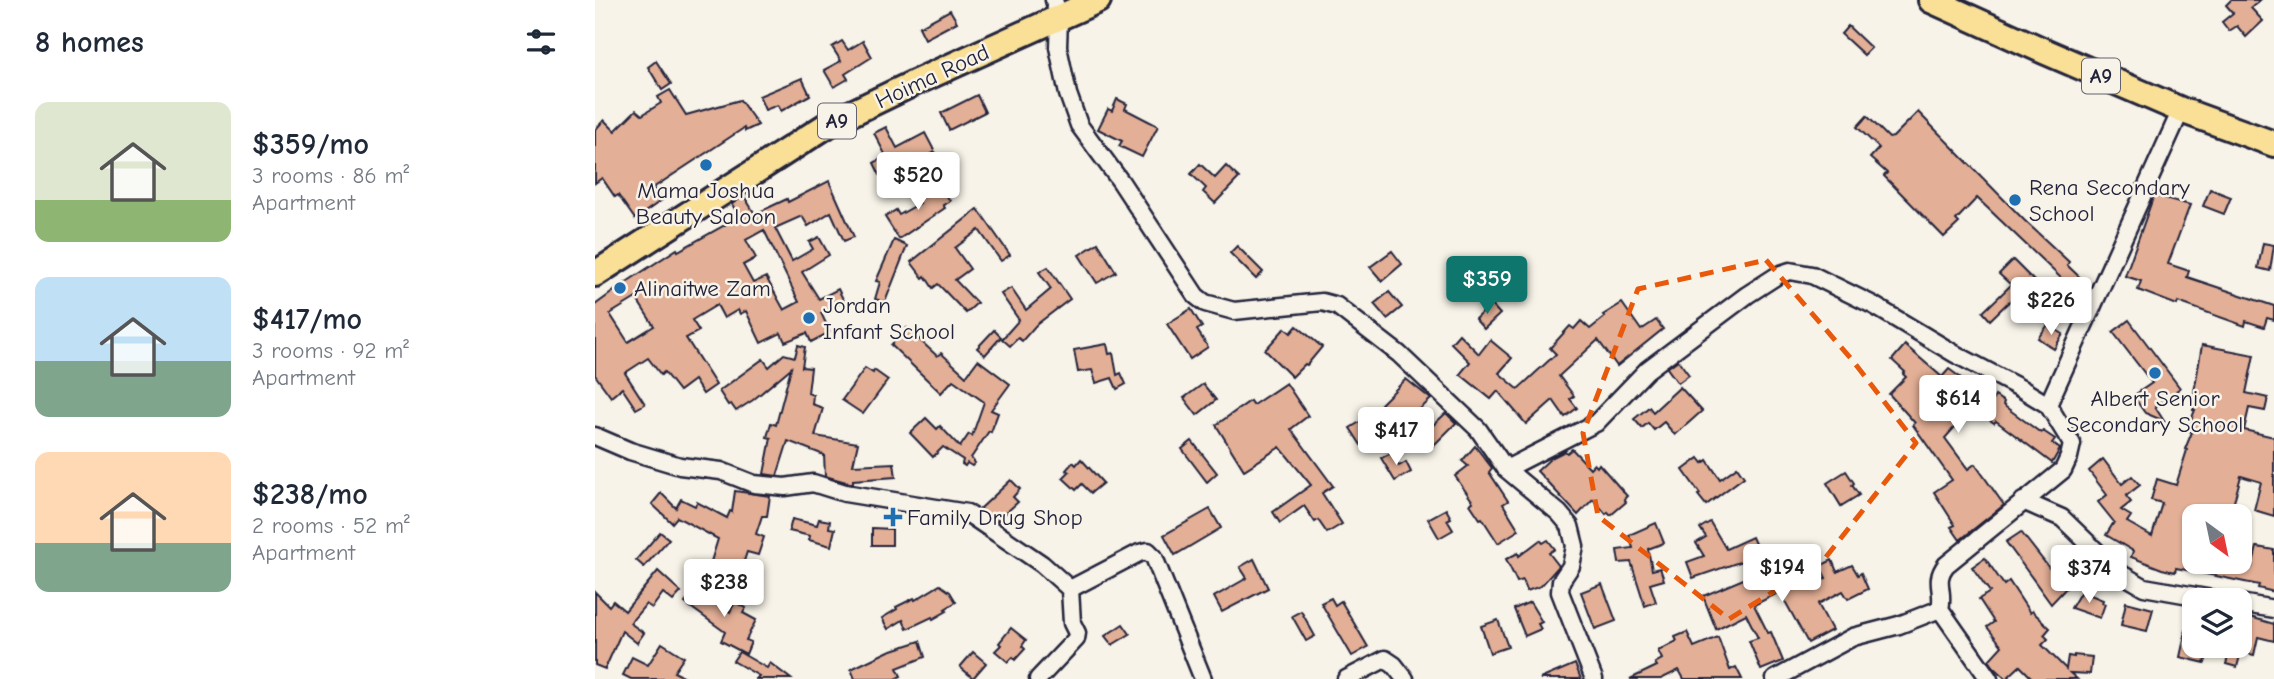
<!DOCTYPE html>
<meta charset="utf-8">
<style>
:root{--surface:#fff;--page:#f6f6f7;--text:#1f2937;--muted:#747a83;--accent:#0f766e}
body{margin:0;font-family:"Comic Neue",sans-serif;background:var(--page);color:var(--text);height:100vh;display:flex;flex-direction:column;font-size:26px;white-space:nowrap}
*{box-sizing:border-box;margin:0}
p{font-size:23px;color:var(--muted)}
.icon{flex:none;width:38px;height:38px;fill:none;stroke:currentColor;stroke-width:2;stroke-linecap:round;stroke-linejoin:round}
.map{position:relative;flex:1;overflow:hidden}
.panel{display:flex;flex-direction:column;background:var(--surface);width:595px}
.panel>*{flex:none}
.needle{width:46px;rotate:147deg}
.tools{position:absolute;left:1587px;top:504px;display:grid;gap:14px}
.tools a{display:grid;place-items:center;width:70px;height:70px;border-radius:14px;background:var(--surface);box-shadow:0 2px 5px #0004;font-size:35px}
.price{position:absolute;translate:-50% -60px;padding:0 16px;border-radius:7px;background:#fff;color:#222;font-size:23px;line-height:46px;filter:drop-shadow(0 2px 4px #0008)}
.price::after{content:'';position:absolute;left:50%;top:42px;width:21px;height:16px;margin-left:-10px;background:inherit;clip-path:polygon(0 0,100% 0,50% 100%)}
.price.active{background:var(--accent);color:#fff}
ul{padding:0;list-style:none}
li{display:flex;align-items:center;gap:21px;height:175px;padding:0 35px}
li span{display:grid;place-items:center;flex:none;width:196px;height:140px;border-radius:14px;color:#555}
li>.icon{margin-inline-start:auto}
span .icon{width:84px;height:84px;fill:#fffc;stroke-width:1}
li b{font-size:30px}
h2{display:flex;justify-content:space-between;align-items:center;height:84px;padding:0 35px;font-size:30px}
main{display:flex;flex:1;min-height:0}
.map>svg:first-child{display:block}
</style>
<main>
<section class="panel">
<h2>8 homes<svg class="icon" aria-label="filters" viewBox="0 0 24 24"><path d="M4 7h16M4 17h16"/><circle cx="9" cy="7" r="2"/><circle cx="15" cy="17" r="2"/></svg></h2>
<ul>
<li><span style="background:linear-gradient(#dfe7d0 70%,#8fb573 0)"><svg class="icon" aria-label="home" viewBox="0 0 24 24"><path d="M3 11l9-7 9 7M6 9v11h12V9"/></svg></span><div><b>$359/mo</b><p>3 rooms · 86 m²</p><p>Apartment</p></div></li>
<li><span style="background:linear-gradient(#bfe0f5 60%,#7fa58c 0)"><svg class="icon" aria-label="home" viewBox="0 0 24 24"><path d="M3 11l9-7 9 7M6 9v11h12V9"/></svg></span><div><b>$417/mo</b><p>3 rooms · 92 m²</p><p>Apartment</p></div></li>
<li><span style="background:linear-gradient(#ffd9b3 65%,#7fa58c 0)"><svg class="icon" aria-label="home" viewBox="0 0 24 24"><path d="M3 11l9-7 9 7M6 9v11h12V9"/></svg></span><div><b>$238/mo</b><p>2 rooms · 52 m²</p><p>Apartment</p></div></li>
</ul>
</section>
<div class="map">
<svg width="1679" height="679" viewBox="0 0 1679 679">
<rect width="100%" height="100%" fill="#f7f3e8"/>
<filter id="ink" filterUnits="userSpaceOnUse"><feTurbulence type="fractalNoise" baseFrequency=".0143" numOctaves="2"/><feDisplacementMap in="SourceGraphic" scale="14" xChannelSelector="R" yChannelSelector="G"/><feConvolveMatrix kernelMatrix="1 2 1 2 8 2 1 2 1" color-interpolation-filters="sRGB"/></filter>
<g filter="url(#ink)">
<!-- building -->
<g fill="#e3af96" stroke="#22223b" stroke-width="2" fill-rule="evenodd">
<polygon points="1636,0 1665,0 1656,8 1668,21 1651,37 1642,26 1634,31 1627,22 1638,13 1631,5"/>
<polygon points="355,10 362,22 330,39 324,27"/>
<polygon points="1253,26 1276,48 1269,55 1246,34"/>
<polygon points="247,41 253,50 268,41 277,57 250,74 253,79 239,87 229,70 246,61 237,47"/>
<polygon points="61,61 76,84 67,90 53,67"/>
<polygon points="207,78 215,95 186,111 183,105 170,110 164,96"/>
<polygon points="75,90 91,115 145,100 163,125 150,131 149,128 58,188 67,200 40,219 23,195 20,197 7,178 0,183 0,130 9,120 20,131 41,110 47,115 66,103 63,97"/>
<polygon points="382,95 390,112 354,130 346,113"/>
<polygon points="522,99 532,104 530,109 563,126 547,157 524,146 527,141 503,129 513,109 517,111"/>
<polygon points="1323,112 1429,220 1474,262 1472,265 1495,287 1457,327 1423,293 1395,320 1388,312 1416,285 1404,274 1418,260 1452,294 1467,279 1382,198 1361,220 1364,223 1349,237 1289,176 1292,173 1275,158 1284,148 1262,127 1272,116 1294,138 1298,137"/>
<polygon points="291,127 302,148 330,133 340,152 288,181 279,163 291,156 279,133"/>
<polygon points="605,164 620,178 631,166 644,178 620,203 608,192 611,188 596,174"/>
<path d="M 234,181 L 259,237 L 249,241 L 236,212 L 213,226 L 207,216 L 180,228 L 197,261 L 218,249 L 214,242 L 224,237 L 234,255 L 207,272 L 224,299 L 243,289 L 249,301 L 226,313 L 235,332 L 216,342 L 212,333 L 190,342 L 186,333 L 166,343 L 151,311 L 145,314 L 143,310 L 129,318 L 122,305 L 97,320 L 104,331 L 91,338 L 121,385 L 108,394 L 99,380 L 84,391 L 69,372 L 66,375 L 53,358 L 30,373 L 50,404 L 41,409 L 27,388 L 16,397 L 0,375 L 0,305 L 30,283 L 82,249 L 83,251 L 144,217 L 137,204 L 149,196 L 160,214 L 192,199 L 193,202 ZM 169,230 L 204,302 L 189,310 L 171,277 L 158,283 L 148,265 L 161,258 L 151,240 ZM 41,298 L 59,326 L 33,342 L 15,314 Z"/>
<polygon points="328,186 334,195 346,187 355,201 348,205 350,208 304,239 290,217 301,210 304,215 325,203 319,192"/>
<polygon points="1615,189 1636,197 1629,214 1608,206"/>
<polygon points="1559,195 1595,205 1573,264 1594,271 1592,277 1679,306 1679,320 1672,318 1669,327 1651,321 1650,326 1583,302 1582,305 1543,290 1546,281 1530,276"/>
<polygon points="383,209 415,255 406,261 384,230 360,248 375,269 360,280 382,303 371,313 343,284 338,288 330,276 328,278 316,262"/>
<polygon points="299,240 312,246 290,302 280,299 285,282 281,281"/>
<polygon points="503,243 521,272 502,283 484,255"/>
<polygon points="1668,243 1679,245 1675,271 1663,268"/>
<polygon points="642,246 668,272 661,279 635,253"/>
<polygon points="797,251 807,264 787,281 775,267"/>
<polygon points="453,267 475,299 441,325 427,341 423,338 415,346 407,339 424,320 406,294 416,288 431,310 456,289 444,272"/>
<polygon points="794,292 807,307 792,319 779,304"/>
<polygon points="1027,303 1046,330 1061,320 1068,329 1022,366 1003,340 964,376 979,396 975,399 982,408 970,417 958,400 931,424 903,391 896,399 865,374 875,362 856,343 864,334 884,354 895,340 917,358 904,373 923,389 961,354 955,348 975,326 979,329 986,321 995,329 1010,317 1008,315"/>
<polygon points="896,304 905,314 889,329 880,319"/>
<polygon points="596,309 607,327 602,330 613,347 595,359 572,324"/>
<polygon points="1534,320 1585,388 1560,407 1569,421 1550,413 1538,396 1557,383 1518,332"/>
<polygon points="1453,325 1468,334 1459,349 1443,338"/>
<polygon points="702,326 727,347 712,365 710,364 697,377 670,350 690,328 696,333"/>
<polygon points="312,328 342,356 346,353 371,376 383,360 415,384 396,410 403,413 396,432 394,431 376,458 380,463 377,466 372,463 370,466 367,464 368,460 348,447 338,457 315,433 331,418 342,429 345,426 365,447 374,434 377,436 389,402 358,380 346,393 296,345"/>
<polygon points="399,330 406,337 390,355 382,348"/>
<polygon points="512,344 514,354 518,353 522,375 526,373 531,384 522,389 517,378 501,383 497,370 483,372 479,350"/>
<polygon points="203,345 210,347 207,367 216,368 213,393 218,395 217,404 228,408 220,436 263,443 258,465 299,463 301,477 258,480 258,484 230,476 229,455 193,441 182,476 169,474 176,438 172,437 176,423 181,425 196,368 158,400 141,411 136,404 133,405 124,391 168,359 174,367 189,354 200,357"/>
<polygon points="1310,345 1347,377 1354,369 1397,401 1400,396 1409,402 1408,405 1446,433 1448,431 1460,439 1457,443 1465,449 1457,463 1401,421 1399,423 1377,408 1350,438 1373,469 1380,464 1409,505 1365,540 1356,527 1360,525 1339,492 1357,480 1318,425 1320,423 1294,394 1311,377 1308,374 1310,372 1297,360"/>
<polygon points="1607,345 1659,355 1651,393 1673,398 1670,411 1654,408 1649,430 1679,437 1679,516 1659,510 1666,482 1646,476 1635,516 1600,516 1600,541 1595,562 1634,562 1657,567 1662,547 1679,550 1679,592 1663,588 1664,585 1621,576 1581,568 1580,572 1567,569 1536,557 1538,551 1511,535 1519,522 1503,502 1512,495 1494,471 1508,459 1527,484 1537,476 1545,485 1531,496 1536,502 1526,510 1536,516 1532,522 1557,536 1567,503 1556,500 1562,479 1581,485 1592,450 1590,449 1597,432 1592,430 1600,410 1598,410 1602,393 1599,392"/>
<polygon points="1083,360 1094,375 1083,383 1072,368"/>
<polygon points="270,368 278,373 279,370 293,380 268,414 247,400"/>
<polygon points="811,379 836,399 823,411 837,426 851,413 861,423 838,446 836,443 831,448 807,427 786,404"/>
<polygon points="691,383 713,416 696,429 738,486 727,493 747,524 732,533 723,520 720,522 709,506 685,523 678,512 716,485 685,447 649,470 621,425 655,401 658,405"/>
<polygon points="608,384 621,400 602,415 589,398"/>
<polygon points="1085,387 1107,411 1080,435 1069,422 1059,430 1053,423 1047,428 1039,419 1054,407 1058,412"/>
<polygon points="768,420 779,437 766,445 755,428"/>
<polygon points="597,441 622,473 612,482 587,449"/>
<polygon points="880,446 897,468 894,472 913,501 908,504 924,530 903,543 887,518 885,519 875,504 878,502 860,476 873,466 867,461"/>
<polygon points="977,449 995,468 999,464 1002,467 1004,464 1032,496 1029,499 1031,502 1016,515 1013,512 1011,514 998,499 983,515 942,471 956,458 970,451 972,453"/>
<polygon points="796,453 804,466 811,462 816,472 800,481 786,458"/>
<polygon points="1104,458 1108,463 1112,460 1125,479 1142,467 1149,477 1111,505 1103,495 1105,494 1088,470"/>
<polygon points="486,459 508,483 496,493 487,484 481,490 468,478 474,472 471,470 478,462 481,465"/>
<polygon points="1251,471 1259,483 1257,485 1264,495 1246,506 1232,483"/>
<polygon points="416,480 425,489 418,497 423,502 402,521 385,509"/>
<polygon points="140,491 175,496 172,516 167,516 161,534 169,537 163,555 152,552 143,579 114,568 123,539 82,517 77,523 57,504 66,493 81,508 86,499 100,506 102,502 132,518 135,511 137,512"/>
<polygon points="615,509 626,528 580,555 569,535"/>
<polygon points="851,509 856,518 852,520 858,530 844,538 833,519"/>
<polygon points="197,519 222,525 224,519 235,521 234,528 240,529 236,546 214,540 215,536 194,531"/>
<polygon points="1115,522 1131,549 1157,537 1165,555 1098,578 1092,562 1109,556 1101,543 1111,537 1105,528"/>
<polygon points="1061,523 1069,543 1053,549 1057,570 1065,568 1069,580 1055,584 1061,602 1050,606 1036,562 1024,563 1022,550 1038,548 1034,535"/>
<polygon points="277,528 297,529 297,545 277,545"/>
<polygon points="65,532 74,539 49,567 41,560"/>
<polygon points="1426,532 1462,578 1474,585 1456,604 1411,542"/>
<polygon points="945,540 948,543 953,540 960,549 954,553 964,566 946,586 932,591 928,580 922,582 911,559 923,553 924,556"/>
<polygon points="1390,558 1409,585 1414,581 1435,613 1437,611 1455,628 1449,635 1453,639 1447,645 1471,669 1473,656 1479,657 1479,655 1497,657 1495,674 1475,673 1482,679 1438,679 1425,666 1411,679 1400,669 1394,660 1407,646 1392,627 1399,622 1384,599 1395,592 1377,567"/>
<polygon points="659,559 673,588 627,612 619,597 652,578 645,567"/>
<polygon points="1237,560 1242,572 1257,565 1263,575 1266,573 1273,589 1253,599 1248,591 1223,604 1237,630 1213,643 1185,592 1159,605 1173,633 1176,632 1188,661 1166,670 1154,641 1163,638 1151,614 1121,629 1108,596 1172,569 1178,581 1197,570 1202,579 1207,576 1214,587 1231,578 1225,566"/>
<polygon points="63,571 86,592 78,601 68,593 57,608 51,604 35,623 49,633 42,643 27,631 10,669 0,665 0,592 14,606 18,601 30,611"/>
<polygon points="1007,584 1021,621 1000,629 986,592"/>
<polygon points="102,585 135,612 140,602 151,608 148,613 161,620 151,640 156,642 151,654 126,641 130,632 90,603"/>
<polygon points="345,585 355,592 361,602 350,609 352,611 338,619 337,617 312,629 308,620 293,629 287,618 302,609 301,607 319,598 320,600"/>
<polygon points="1486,591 1508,600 1507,603 1510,604 1505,618 1476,608"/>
<polygon points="736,598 740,605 746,601 773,647 757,656 726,603"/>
<polygon points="935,602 947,622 943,624 946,629 930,636 919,609"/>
<polygon points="1531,602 1558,609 1552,631 1526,625"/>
<polygon points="706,611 720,636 711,641 697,616"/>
<polygon points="1595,612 1600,612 1600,650 1613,653 1610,663 1585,657"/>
<polygon points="1645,614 1679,624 1679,641 1663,637 1659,655 1646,652 1642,667 1631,664 1636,646 1645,646"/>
<polygon points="903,620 913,647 895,653 886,626"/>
<polygon points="528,624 535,634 517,645 510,636"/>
<polygon points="416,628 431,640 427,646 430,649 420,660 418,657 413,662 400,651 406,645 404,643"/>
<polygon points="1092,632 1099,647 1123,637 1135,670 1141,667 1147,679 1089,679 1084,670 1066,679 1035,679 1062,666 1060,663 1067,659 1063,651 1082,641 1080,637"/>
<polygon points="325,641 330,657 302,668 306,676 300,679 260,679 256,669 294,651"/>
<polygon points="67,643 89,657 79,672 93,679 36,679 28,675 37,657 53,665"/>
<polygon points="144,652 172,668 175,663 196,679 161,679 164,676 138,661"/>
<polygon points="378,652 391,663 378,678 365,667"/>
<polygon points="980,664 986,679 945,679"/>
</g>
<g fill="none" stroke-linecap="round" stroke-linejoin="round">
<!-- minor casing -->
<g stroke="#22223b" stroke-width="21">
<g id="minor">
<polyline points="459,0 464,18 463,47 473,94 484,125 526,182 601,296 610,303 639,311 727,302 742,306 804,354 883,429 911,469 964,513 975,526 980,546 976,566 966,581 965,592 999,679"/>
<polyline points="1453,405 1586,110"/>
<polyline points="0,436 35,451 85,466 126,471 159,484 190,487 218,483 250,493 372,513 447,564 475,589 477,623 482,633 481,639 443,679"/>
<path d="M 911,469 L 1001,423 L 1052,370 L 1152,295 L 1183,275 L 1195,271 L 1217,275 L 1278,305 L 1360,354 L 1425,388 L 1453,405 L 1477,444 L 1474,457 L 1468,470 L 1351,565 C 1338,582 1350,590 1345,609 L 1394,679"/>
<polyline points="1428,501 1467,518 1523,572 1549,587 1623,600"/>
<polyline points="475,589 544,553 553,551 559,557 608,679"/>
<polyline points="1645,603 1679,609"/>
<polyline points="751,679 790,659 799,665 810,679"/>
<polyline points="1180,679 1258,637 1304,625 1345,609"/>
</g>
</g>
<!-- primary casing -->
<g stroke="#22223b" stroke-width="30">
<g id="primary">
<polyline points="1336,0 1449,51 1586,110 1679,144"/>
<polyline points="0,274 234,124 319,83 503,0"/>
</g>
</g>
<!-- minor -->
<use href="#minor" stroke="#f7f3e8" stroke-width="16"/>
<!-- primary -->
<use href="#primary" stroke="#f9e096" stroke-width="24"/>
</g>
</g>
<!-- marked area -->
<path fill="none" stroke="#e8590c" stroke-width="5" stroke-dasharray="14 9" stroke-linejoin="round" d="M 1171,260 L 1258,361 L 1321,443 L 1227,562 L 1134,619 L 1003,516 L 988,433 L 1043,289 Z"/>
<!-- markers -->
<g fill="#1f6fb2" stroke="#f7f3e8" stroke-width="2.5">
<circle cx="111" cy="165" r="7"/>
<circle cx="1420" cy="200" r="7"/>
<circle cx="25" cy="288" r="7"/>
<circle cx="214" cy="318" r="7"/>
<circle cx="1560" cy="373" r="7"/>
<path d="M294.5 506.5h7v7h7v7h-7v7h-7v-7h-7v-7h7z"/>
</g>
<g text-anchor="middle" stroke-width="5" stroke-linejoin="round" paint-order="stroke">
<!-- shield labels -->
<g fill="#f7f3e8" stroke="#62616f" stroke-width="2">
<rect x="1487" y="58.5" width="38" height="35" rx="5"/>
<rect x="223" y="103.5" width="38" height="35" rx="5"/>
</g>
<g font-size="21" font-weight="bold" fill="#22223b">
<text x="1506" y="83">A9</text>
<text x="242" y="128">A9</text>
</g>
<!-- street labels -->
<g font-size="23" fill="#22223b" stroke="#f7f3e8">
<text transform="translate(337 76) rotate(-25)" y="8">Hoima Road</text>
</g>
<!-- poi labels -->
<g font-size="23" fill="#22223b" stroke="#f7f3e8" text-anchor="start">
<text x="1434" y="195">Rena Secondary<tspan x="1434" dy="26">School</tspan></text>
<text x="111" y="198" text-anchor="middle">Mama Joshua<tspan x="111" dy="26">Beauty Saloon</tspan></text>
<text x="39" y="296">Alinaitwe Zam</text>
<text x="228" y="313">Jordan<tspan x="228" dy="26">Infant School</tspan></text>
<text x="1560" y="406" text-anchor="middle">Albert Senior<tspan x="1560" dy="26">Secondary School</tspan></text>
<text x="312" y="525">Family Drug Shop</text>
</g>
</g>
</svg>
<div class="tools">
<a><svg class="needle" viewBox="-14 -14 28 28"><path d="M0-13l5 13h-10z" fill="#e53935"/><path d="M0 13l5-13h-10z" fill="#747a83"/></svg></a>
<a><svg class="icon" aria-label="layers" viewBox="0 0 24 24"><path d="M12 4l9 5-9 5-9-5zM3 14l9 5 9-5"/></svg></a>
</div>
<b class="price" style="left:323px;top:212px">$520</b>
<b class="price active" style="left:892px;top:316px">$359</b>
<b class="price" style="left:1456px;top:337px">$226</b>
<b class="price" style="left:1363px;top:435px">$614</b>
<b class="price" style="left:801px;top:467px">$417</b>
<b class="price" style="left:1187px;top:604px">$194</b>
<b class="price" style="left:1494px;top:605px">$374</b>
<b class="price" style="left:129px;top:619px">$238</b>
</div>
</main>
